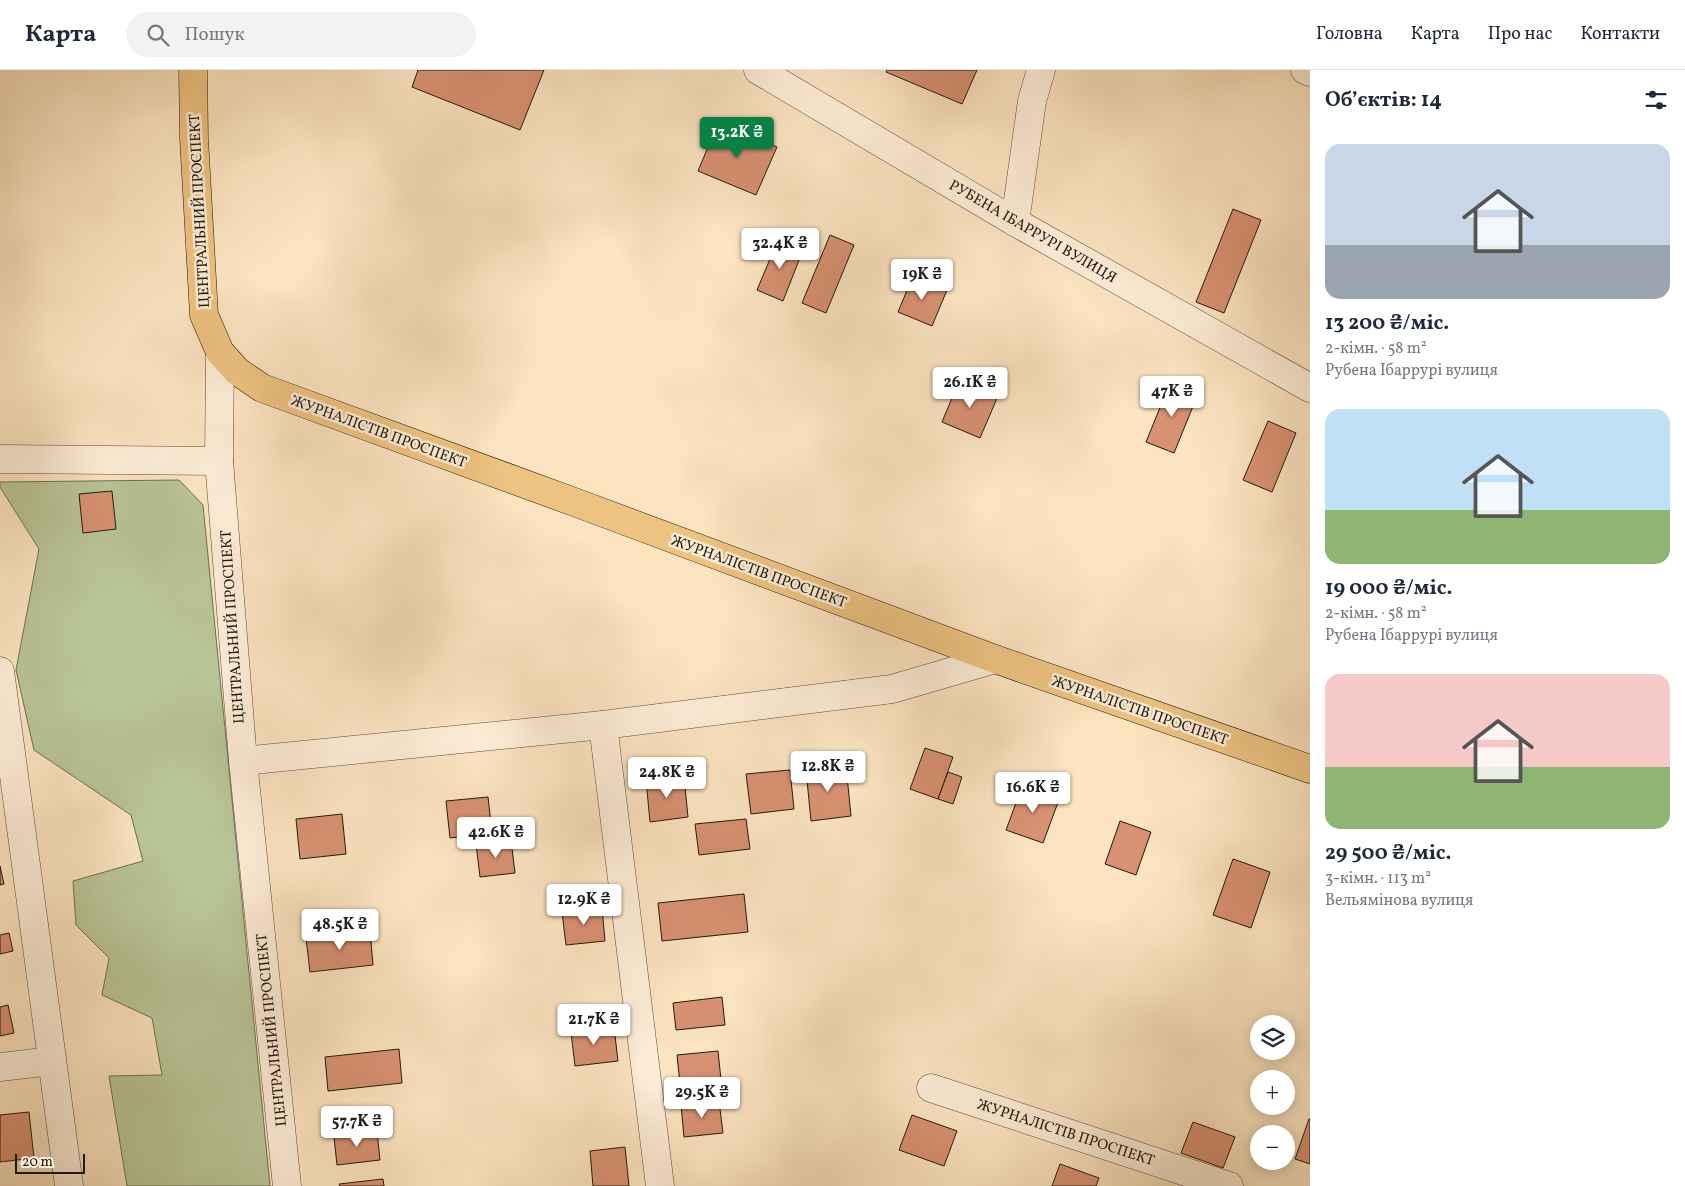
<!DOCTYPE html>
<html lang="uk">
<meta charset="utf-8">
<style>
:root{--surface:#fff;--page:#f2f2f3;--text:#1f2937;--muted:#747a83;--line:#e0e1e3;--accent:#0b8043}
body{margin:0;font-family:Vollkorn,serif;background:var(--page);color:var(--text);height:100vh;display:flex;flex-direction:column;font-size:19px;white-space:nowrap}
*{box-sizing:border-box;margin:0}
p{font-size:16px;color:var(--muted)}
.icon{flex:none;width:28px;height:28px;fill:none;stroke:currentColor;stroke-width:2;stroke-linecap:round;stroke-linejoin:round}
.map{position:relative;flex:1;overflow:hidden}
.panel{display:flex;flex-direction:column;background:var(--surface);width:375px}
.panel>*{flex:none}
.tools{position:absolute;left:1250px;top:945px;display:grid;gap:10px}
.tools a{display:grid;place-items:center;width:45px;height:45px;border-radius:50%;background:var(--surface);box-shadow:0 2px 12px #0003;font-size:25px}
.scale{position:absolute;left:15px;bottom:12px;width:70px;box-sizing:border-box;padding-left:5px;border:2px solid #211a10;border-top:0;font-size:14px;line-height:18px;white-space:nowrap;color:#211a10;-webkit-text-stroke:4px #fdedd7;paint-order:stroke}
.price{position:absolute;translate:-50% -42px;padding:0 11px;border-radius:5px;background:#fff;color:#222;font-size:16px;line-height:32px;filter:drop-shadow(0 1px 2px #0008)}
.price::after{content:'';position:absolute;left:50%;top:30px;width:15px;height:11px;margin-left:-8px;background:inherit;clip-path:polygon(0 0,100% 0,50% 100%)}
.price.active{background:var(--accent);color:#fff}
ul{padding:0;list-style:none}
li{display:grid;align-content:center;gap:10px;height:265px;padding:0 15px}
li span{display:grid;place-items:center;height:155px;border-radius:15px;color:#555}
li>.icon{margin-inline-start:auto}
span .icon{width:90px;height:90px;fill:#fffc;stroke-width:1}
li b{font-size:21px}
h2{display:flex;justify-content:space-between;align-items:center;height:60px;padding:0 15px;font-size:21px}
header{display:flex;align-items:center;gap:30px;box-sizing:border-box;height:70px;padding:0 25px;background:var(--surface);border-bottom:1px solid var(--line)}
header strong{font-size:24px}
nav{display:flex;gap:28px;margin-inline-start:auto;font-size:18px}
.search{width:350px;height:45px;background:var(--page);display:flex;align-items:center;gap:12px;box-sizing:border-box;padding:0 18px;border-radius:28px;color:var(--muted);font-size:19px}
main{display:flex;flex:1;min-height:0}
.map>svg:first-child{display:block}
</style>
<header>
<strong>Карта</strong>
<div class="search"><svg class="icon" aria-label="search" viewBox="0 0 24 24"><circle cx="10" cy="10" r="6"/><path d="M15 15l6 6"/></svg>Пошук</div>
<nav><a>Головна</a><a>Карта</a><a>Про нас</a><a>Контакти</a></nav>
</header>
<main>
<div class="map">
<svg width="1310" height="1116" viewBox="0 0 1310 1116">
<rect width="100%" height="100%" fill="#fce4c1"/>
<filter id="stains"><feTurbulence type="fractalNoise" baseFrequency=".004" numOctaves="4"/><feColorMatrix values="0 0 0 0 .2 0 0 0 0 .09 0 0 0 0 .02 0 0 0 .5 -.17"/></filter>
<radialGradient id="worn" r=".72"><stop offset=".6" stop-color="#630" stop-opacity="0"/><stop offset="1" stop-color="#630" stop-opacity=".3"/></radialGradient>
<!-- green -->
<polygon fill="#b9c598" stroke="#6d7054" points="179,410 203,435 270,1116 127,1116 109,1006 162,1005 152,948 102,925 109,888 76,855 73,811 143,791 131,745 34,680 16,600 39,479 0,417 0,412"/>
<!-- building -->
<g fill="#d89172" stroke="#211a10">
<polygon points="418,0 544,0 520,60 412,17"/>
<polygon points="887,0 977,0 962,34 886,2"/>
<polygon points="718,53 777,77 756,125 698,101"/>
<polygon points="1233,139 1261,150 1224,243 1196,232"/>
<polygon points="830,165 854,175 826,243 802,233"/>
<polygon points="778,170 803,180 783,231 757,220"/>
<polygon points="913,206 947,220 932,256 898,242"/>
<polygon points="959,311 998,326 980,368 942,352"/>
<polygon points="1170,313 1198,324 1174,383 1146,372"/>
<polygon points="1268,351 1296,363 1272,422 1243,410"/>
<polygon points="112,421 116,459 83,463 79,424"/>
<polygon points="925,678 953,687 938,729 910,719"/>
<polygon points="846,696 851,746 811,751 806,700"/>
<polygon points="790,700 794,739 751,744 746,704"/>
<polygon points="948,702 962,707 953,734 938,729"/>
<polygon points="684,707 688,747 650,752 646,710"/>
<polygon points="1023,714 1060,727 1043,773 1006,760"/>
<polygon points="488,727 492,763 450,768 446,731"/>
<polygon points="342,744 346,784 300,789 296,749"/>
<polygon points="746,749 750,779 699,785 695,754"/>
<polygon points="1120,751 1151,762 1136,805 1105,794"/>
<polygon points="511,770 515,803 480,807 476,774"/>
<polygon points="1233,789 1270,802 1251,858 1213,845"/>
<polygon points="0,796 4,814 0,815"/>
<polygon points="744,824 748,862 662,871 658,833"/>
<polygon points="602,838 605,871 566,875 562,842"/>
<polygon points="370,861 373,895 310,902 306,868"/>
<polygon points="9,863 13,881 0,884 0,865"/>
<polygon points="722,927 725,955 676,960 673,933"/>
<polygon points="8,935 14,963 0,966 0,937"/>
<polygon points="614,957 618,991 575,996 571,962"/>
<polygon points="399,979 402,1013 328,1021 325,987"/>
<polygon points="718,981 722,1019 681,1023 677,985"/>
<polygon points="719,1031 723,1063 684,1067 681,1035"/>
<polygon points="29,1042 34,1088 0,1092 0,1045"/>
<polygon points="912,1045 957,1061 944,1096 899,1080"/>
<polygon points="1309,1049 1310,1049 1310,1094 1295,1089"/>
<polygon points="1193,1052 1235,1067 1223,1098 1181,1083"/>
<polygon points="377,1062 380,1090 337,1095 334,1067"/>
<polygon points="625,1077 629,1116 593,1116 590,1081"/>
<polygon points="1060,1094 1099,1108 1096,1116 1052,1116"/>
<polygon points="383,1109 384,1116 340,1116 339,1114"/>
</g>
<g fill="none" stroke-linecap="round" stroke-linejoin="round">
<!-- minor casing -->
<g stroke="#584c3c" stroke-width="29">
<g id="minor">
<polyline points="758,0 1015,152 1310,318"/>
<polyline points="1305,0 1310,2"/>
<polyline points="1015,152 1032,31 1041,0"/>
<polyline points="220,282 219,391 243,691 287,1116"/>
<polyline points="0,389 219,391"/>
<polyline points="0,601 69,1116"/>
<polyline points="603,655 660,1116"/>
<polyline points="243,691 603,655 892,619 995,589"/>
<polyline points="0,997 52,991"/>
<polyline points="931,1018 1229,1116"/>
</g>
</g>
<!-- major casing -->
<g stroke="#211a10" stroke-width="29">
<polyline id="major" points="193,0 194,68 204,245 220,282 237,301 262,318 577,433 995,589 1310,699"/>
</g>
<!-- minor -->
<use href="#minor" stroke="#fdedd7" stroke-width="28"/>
<!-- major -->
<use href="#major" stroke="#eec280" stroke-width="28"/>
</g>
<g text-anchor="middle" stroke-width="5" stroke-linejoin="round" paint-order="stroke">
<!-- street labels -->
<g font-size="15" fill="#211a10" stroke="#fdedd7">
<text transform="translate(199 141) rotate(-93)" y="5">ЦЕНТРАЛЬНИЙ ПРОСПЕКТ</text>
<text transform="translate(1033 161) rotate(30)" y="5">РУБЕНА ІБАРРУРІ ВУЛИЦЯ</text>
<text transform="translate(379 361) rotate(20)" y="5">ЖУРНАЛІСТІВ ПРОСПЕКТ</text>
<text transform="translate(759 501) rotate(20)" y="5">ЖУРНАЛІСТІВ ПРОСПЕКТ</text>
<text transform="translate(232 557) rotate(-94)" y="5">ЦЕНТРАЛЬНИЙ ПРОСПЕКТ</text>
<text transform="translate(1140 640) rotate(19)" y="5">ЖУРНАЛІСТІВ ПРОСПЕКТ</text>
<text transform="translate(271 960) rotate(-96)" y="5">ЦЕНТРАЛЬНИЙ ПРОСПЕКТ</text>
<text transform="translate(1066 1062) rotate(18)" y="5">ЖУРНАЛІСТІВ ПРОСПЕКТ</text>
</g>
</g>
<rect width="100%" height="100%" filter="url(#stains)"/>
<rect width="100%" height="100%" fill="url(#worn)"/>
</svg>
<div class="tools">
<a><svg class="icon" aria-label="layers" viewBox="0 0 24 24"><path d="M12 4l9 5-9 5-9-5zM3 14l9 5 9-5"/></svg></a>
<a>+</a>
<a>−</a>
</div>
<div class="scale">20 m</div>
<b class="price active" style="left:737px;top:89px">13.2K ₴</b>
<b class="price" style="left:780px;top:200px">32.4K ₴</b>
<b class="price" style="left:922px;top:231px">19K ₴</b>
<b class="price" style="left:970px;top:339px">26.1K ₴</b>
<b class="price" style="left:1172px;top:348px">47K ₴</b>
<b class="price" style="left:828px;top:723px">12.8K ₴</b>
<b class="price" style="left:667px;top:729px">24.8K ₴</b>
<b class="price" style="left:1033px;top:744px">16.6K ₴</b>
<b class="price" style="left:496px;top:789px">42.6K ₴</b>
<b class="price" style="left:584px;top:856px">12.9K ₴</b>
<b class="price" style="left:340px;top:881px">48.5K ₴</b>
<b class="price" style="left:594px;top:976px">21.7K ₴</b>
<b class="price" style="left:702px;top:1049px">29.5K ₴</b>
<b class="price" style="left:357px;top:1078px">57.7K ₴</b>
</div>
<section class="panel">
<h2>Об’єктів: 14<svg class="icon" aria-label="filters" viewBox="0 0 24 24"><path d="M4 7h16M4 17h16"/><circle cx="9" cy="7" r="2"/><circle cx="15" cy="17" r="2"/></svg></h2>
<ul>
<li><span style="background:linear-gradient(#c9d6e8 65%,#9aa5b1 0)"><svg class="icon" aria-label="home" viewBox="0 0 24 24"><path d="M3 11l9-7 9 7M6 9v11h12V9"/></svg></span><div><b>13 200 ₴/міс.</b><p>2-кімн. · 58 m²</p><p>Рубена Ібаррурі вулиця</p></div></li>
<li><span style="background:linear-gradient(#bfe0f5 65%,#8fb573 0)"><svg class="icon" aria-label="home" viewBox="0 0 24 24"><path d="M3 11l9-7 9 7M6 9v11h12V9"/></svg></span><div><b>19 000 ₴/міс.</b><p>2-кімн. · 58 m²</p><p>Рубена Ібаррурі вулиця</p></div></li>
<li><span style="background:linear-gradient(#f6c9c9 60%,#8fb573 0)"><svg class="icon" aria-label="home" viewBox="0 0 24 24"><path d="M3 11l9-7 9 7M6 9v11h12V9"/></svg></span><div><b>29 500 ₴/міс.</b><p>3-кімн. · 113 m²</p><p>Вельямінова вулиця</p></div></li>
</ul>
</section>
</main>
